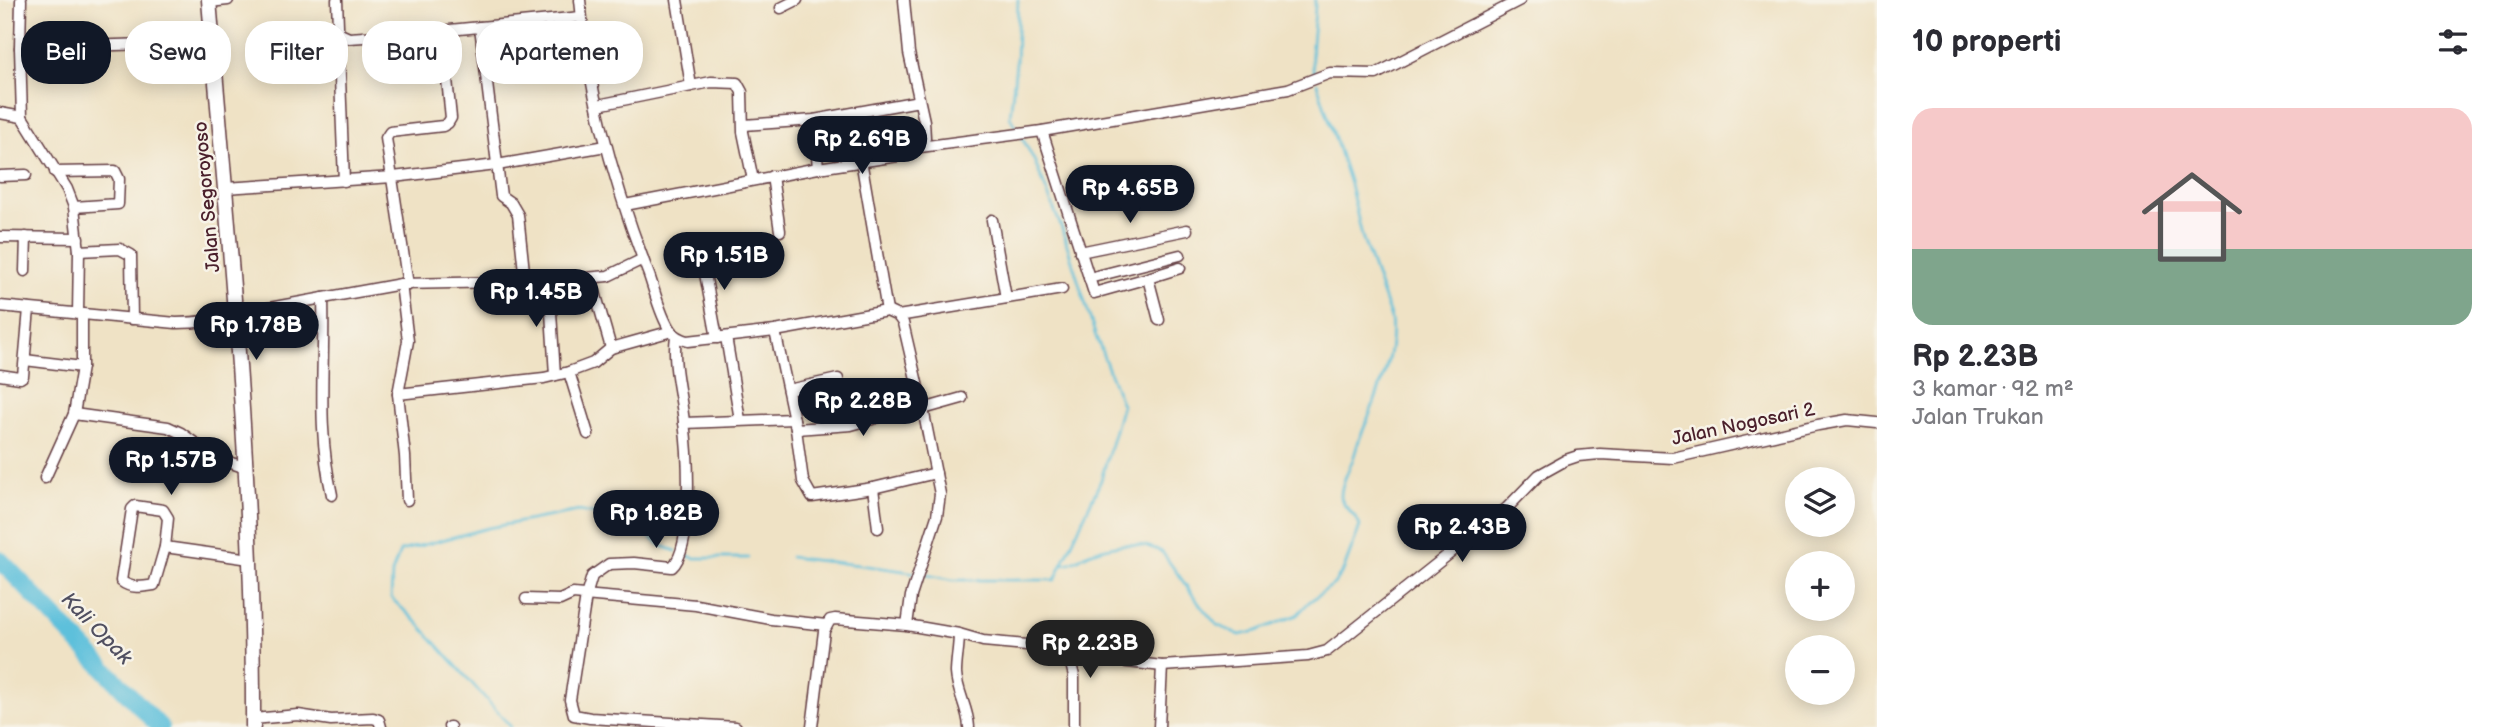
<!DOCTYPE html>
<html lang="id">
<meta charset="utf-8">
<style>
:root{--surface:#fff;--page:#f2f2f3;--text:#2b2b33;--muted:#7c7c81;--line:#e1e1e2;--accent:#111827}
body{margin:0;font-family:"Balsamiq Sans",sans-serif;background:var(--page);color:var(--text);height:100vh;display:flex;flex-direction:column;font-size:26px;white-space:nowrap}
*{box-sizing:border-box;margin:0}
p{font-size:23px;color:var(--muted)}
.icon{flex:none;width:38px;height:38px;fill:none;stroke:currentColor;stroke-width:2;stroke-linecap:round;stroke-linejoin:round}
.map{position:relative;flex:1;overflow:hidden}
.side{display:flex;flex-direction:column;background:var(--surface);width:630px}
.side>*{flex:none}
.guide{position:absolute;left:21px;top:21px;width:665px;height:63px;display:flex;gap:14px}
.buttons{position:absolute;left:1785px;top:467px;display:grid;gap:14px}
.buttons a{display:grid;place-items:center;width:70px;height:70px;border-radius:50%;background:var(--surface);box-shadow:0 4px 18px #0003;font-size:35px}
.price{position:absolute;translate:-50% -60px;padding:0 16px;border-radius:24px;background:var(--accent);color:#fff;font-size:23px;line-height:46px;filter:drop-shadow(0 2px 4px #0008)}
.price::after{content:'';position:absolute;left:50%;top:42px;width:21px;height:16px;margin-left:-10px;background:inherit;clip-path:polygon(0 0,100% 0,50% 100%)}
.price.active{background:#222;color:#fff}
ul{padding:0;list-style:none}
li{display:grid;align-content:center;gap:14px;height:371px;padding:0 35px}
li+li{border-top:2px solid var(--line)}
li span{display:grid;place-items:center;height:217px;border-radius:21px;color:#555}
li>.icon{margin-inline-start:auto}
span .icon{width:126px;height:126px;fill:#fffc;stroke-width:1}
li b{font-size:30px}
h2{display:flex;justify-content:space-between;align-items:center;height:84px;padding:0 35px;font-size:30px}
.chip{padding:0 24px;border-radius:28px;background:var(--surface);box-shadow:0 4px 18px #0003;font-size:24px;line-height:63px}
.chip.active{background:var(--accent);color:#fff}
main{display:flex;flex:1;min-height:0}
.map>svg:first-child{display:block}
</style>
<main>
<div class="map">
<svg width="1877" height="727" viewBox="0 0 1877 727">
<rect width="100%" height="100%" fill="#f7f3e8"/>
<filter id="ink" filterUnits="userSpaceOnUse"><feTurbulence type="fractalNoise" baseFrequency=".0143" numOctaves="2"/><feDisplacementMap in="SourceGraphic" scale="14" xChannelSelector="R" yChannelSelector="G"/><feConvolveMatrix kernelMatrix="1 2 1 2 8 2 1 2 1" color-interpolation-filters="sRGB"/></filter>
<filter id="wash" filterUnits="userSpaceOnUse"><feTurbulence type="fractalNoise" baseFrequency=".00686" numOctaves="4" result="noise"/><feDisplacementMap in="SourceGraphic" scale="28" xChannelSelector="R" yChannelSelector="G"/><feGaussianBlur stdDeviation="1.57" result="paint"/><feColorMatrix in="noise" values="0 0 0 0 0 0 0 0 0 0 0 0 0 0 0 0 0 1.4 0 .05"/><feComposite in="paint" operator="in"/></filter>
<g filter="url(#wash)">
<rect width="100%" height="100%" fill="#efe2c5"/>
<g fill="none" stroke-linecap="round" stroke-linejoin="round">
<!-- stream -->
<g stroke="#5dc0db" stroke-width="2.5">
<path d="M 1315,0 C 1316,24 1307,53 1315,77"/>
<polyline points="1018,131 1010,117 1016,63 1018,0"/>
<polyline points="682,554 694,558 748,558"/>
<path d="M 790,557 C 832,563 874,565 916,573"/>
<path d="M 1063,564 C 1074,564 1080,557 1089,553 C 1113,544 1140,540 1162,552 L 1200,605 L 1217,625 L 1240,635 L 1257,631 L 1297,615 L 1309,602 L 1334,584 L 1344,569 L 1360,526 C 1356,513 1340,506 1341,495 C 1341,484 1347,474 1351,464 C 1355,456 1356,447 1360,438 C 1374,402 1396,358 1391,319 L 1362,236 L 1350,184 L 1317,83"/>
<polyline points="922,574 953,580 1055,580 1101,480 1122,405 1095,334 1062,229 1034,160 1021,136"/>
<polyline points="511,727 418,623 391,598 392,573 400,551 488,528 579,511 628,521 662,546 676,551"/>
</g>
<!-- river -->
<polyline stroke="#5dc0db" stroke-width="18" points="0,560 160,727"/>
</g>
</g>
<g filter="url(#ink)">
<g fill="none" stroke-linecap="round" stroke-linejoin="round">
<!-- minor casing -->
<g stroke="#633c42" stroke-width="13">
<g id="minor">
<polyline points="21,0 20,48 22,117 67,189 74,207 79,251 78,314"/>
<polyline points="337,0 344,181"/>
<path d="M 580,0 C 588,93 615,187 649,275 C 655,292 660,315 670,330 C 675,336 680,339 688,341 L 775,331 L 887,311 L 898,316"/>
<polyline points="677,0 691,86"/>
<polyline points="209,2 228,0"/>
<polyline points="781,8 797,0"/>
<polyline points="480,27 501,196 511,203 518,215 525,281"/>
<polyline points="338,33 349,38 409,34 581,17"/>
<polyline points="20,48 212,42"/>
<polyline points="598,105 711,82 737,83 742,92 743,132 753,180"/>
<polyline points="0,113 22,117"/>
<polyline points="814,120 818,168"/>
<polyline points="744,125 814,120 919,101"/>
<polyline points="1042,131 1094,293 1148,278"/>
<polyline points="920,147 1042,131 1288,89 1330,73 1376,74 1520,0"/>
<polyline points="861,160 887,311"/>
<polyline points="55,172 115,171 119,179 118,204 74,207"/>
<polyline points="0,176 26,175"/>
<polyline points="772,176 780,231"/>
<polyline points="225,188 393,177 497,165 606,146"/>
<polyline points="625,205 818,168 898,156 920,147 925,138 924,121 909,53 904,0"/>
<polyline points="992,220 1006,298"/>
<polyline points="0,237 78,238"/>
<polyline points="79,251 120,249 131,255 132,319"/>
<polyline points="701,252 717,338"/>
<polyline points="1080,252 1187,230"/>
<polyline points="25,271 26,237"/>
<polyline points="591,278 611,348"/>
<polyline points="1089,278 1180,255"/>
<polyline points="549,281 555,375"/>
<polyline points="401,284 408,341 398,394 405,456 407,500"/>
<polyline points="408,285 386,138 390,132 443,126 448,123 451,118 442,31"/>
<path d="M 323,298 C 325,368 316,425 332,495"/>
<path d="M 0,306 L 176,323 C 198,323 215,321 235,314 L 401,284 L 549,281 L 608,276 L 643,259"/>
<polyline points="898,316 903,323 923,409 940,494 937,516 911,596 907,625 959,634 983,641 1058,648 1077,656 1162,666 1308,656 1327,651 1507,508 1539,475 1566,460 1578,456 1600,454 1673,458 1818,425 1847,420 1877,423"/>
<polyline points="898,316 1062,289"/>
<polyline points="1159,320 1148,278 1180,268"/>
<polyline points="775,331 796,429 803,481 812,497 873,488 936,473"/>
<path d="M 676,336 C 672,365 681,393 684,422 C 688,451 694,548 672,567 L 634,563 L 609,564 L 592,576 L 586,596 L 570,700 L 574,715 L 590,718 L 736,727"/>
<polyline points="726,337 740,420"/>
<polyline points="25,360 82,367"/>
<polyline points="569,372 588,434"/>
<polyline points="0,375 20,378 23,376 29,309"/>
<polyline points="788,390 838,379"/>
<polyline points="398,394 544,378 569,372 593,363 611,348 672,331"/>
<polyline points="923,409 962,398"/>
<polyline points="74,414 168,427 181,433 214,457 246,468"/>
<polyline points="684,423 794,419"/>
<polyline points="796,429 851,425 922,405"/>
<polyline points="45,478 74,414 82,367 82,314"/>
<polyline points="873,488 878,528"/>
<path d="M 135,506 L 163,510 L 168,518 L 165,547 L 154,585 C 142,587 131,589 121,581 L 132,509 Z"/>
<polyline points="165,547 250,559"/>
<polyline points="526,599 560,600 573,594 696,605 771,619 826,625"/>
<path d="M 959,634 C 959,647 956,661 956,673 C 957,692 968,708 969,727"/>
<polyline points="1059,650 1071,664 1074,676 1074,727"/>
<polyline points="253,719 298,715 331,720 373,718 379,720 381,727"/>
<polyline points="449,727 450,727"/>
<polyline points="812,727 824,631 830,620 835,619 907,625"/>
<polyline points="1159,727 1162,666"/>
</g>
</g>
<!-- major casing -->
<g stroke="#633c42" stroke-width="17">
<path id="major" d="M 209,0 C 229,242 254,484 253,727"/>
</g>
<!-- minor -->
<use href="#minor" stroke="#fff" stroke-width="10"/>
<!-- major -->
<use href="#major" stroke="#fff" stroke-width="14"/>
</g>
</g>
<g text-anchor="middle" stroke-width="5" stroke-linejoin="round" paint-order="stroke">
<!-- street labels -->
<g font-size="19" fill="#4a1f2b" stroke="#f7f3e8">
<text transform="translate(206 197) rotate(-95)" y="7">Jalan Segoroyoso</text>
<text transform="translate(1743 423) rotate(-12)" y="7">Jalan Nogosari 2</text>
</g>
<!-- water labels -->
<g font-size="21" font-style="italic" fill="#504f60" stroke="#f7f3e8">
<text transform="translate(97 628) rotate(46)" y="7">Kali Opak</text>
</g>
</g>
</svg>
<div class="buttons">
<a><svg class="icon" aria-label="layers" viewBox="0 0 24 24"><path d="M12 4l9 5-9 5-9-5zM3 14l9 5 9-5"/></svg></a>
<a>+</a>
<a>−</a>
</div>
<b class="price" style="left:862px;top:176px">Rp 2.69B</b>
<b class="price" style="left:1130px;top:225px">Rp 4.65B</b>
<b class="price" style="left:724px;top:292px">Rp 1.51B</b>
<b class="price" style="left:536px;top:329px">Rp 1.45B</b>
<b class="price" style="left:256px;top:362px">Rp 1.78B</b>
<b class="price" style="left:863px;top:438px">Rp 2.28B</b>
<b class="price" style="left:171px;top:497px">Rp 1.57B</b>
<b class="price" style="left:656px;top:550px">Rp 1.82B</b>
<b class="price" style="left:1462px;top:564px">Rp 2.43B</b>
<b class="price active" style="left:1090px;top:680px">Rp 2.23B</b>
<div class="guide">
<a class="chip active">Beli</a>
<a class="chip">Sewa</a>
<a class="chip">Filter</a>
<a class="chip">Baru</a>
<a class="chip">Apartemen</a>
</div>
</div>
<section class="side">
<h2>10 properti<svg class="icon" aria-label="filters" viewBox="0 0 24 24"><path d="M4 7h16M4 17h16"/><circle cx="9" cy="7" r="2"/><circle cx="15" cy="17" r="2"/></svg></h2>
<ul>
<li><span style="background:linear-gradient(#f6c9c9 65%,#7fa58c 0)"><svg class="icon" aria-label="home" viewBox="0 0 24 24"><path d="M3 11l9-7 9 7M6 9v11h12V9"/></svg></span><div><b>Rp 2.23B</b><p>3 kamar · 92 m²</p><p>Jalan Trukan</p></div></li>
</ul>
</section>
</main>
